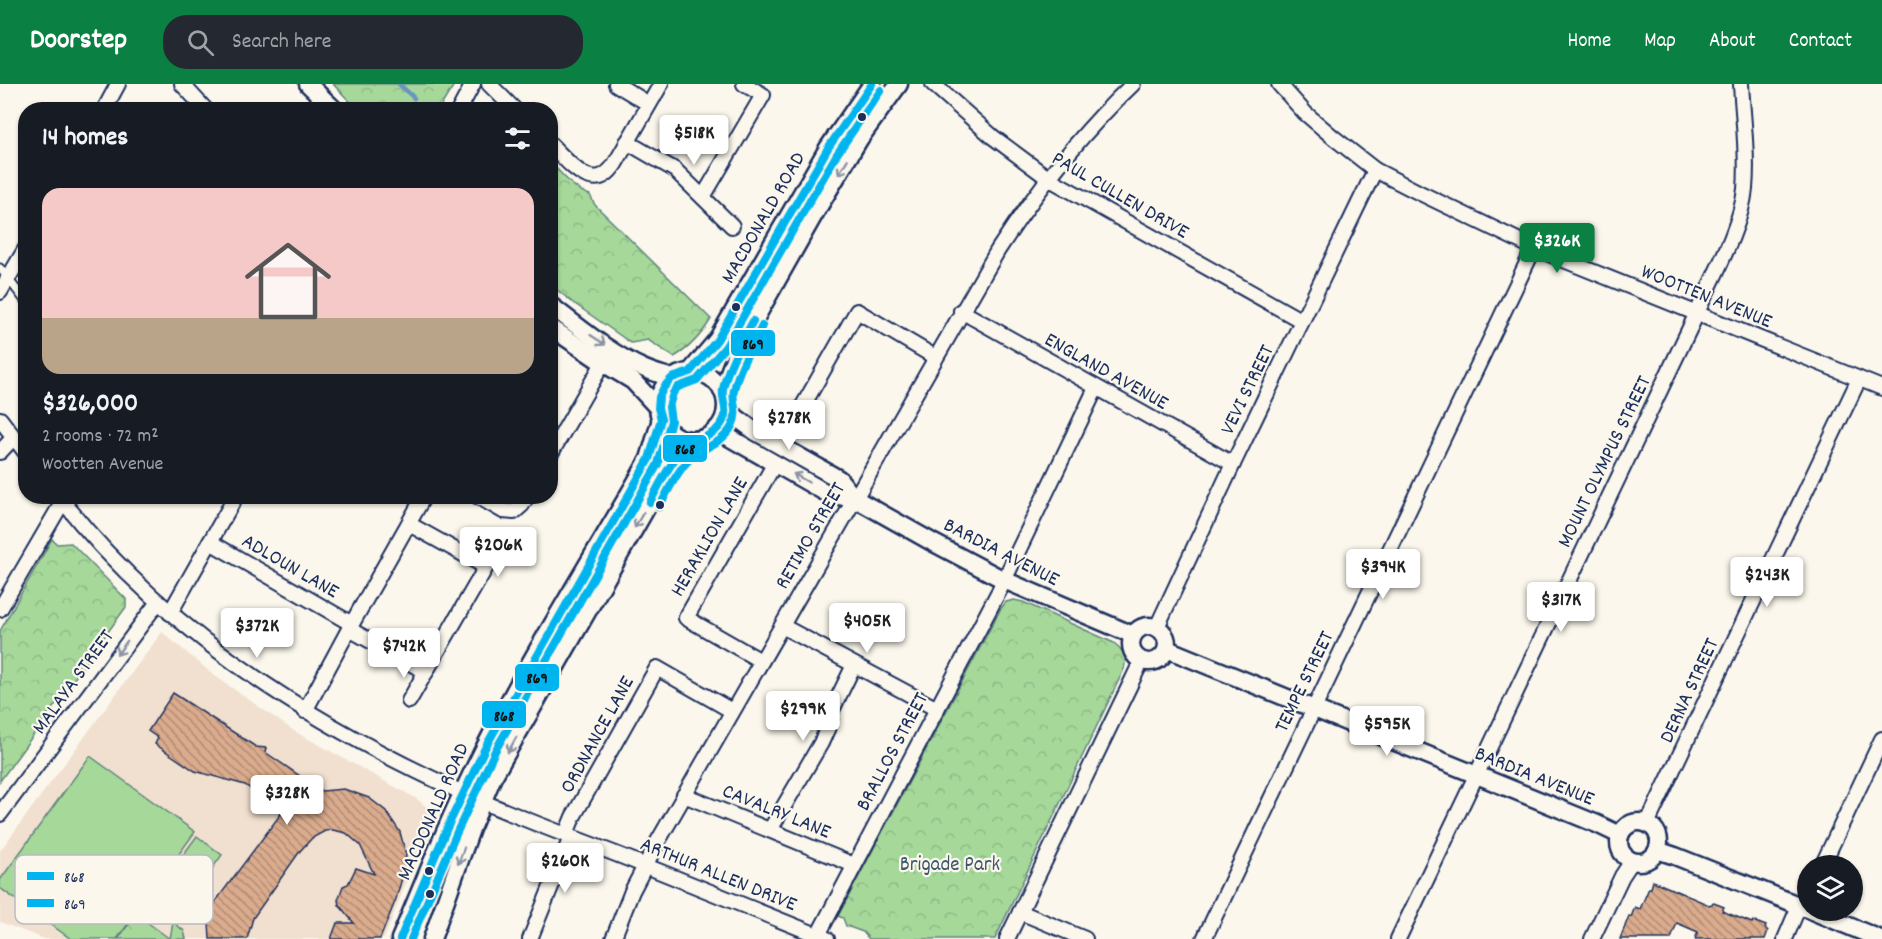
<!DOCTYPE html>
<meta charset="utf-8">
<style>
:root{--surface:#171b24;--page:#242831;--text:#f1f3f6;--muted:#9ea1a6;--accent:#0b8043}
body{margin:0;font-family:Dekko,sans-serif;background:var(--page);color:var(--text);height:100vh;display:flex;flex-direction:column;font-size:22px;white-space:nowrap}
*{box-sizing:border-box;margin:0}
p{font-size:20px;color:var(--muted)}
.icon{flex:none;width:33px;height:33px;fill:none;stroke:currentColor;stroke-width:2;stroke-linecap:round;stroke-linejoin:round}
.map{position:relative;flex:1;overflow:hidden}
.drawer{position:absolute;left:18px;top:18px;width:540px;height:402px;display:flex;flex-direction:column;background:var(--surface);border-radius:24px;box-shadow:0 2px 4px #0004}
.drawer>*{flex:none}
.tools{position:absolute;left:1797px;top:771px;display:grid;gap:12px}
.tools a{display:grid;place-items:center;width:66px;height:66px;border-radius:50%;background:var(--surface);box-shadow:0 2px 4px #0004;font-size:30px}
.price{position:absolute;translate:-50% -51px;padding:0 14px;border-radius:6px;background:#fff;color:#222;font-size:20px;line-height:39px;filter:drop-shadow(0 2px 3px #0008)}
.price::after{content:'';position:absolute;left:50%;top:36px;width:18px;height:14px;margin-left:-9px;background:inherit;clip-path:polygon(0 0,100% 0,50% 100%)}
.price.current{background:var(--accent);color:#fff}
ul{padding:0;list-style:none}
li{display:grid;align-content:center;gap:12px;height:318px;padding:0 24px}
li span{display:grid;place-items:center;height:186px;border-radius:18px;color:#555}
li>.icon{margin-inline-start:auto}
span .icon{width:108px;height:108px;fill:#fffc;stroke-width:1}
li b{font-size:26px}
h2{display:flex;justify-content:space-between;align-items:center;height:72px;padding:0 24px;font-size:26px}
header{display:flex;align-items:center;gap:36px;box-sizing:border-box;height:84px;padding:0 30px;background:var(--accent);color:#fff}
header strong{font-size:28px}
nav{display:flex;gap:33px;margin-inline-start:auto;font-size:21px}
.search{width:420px;height:54px;background:var(--page);display:flex;align-items:center;gap:15px;box-sizing:border-box;padding:0 21px;border-radius:24px;color:var(--muted);font-size:22px}
.map>svg:first-child{display:block}
</style>
<header>
<strong>Doorstep</strong>
<div class="search"><svg class="icon" aria-label="search" viewBox="0 0 24 24"><circle cx="10" cy="10" r="6"/><path d="M15 15l6 6"/></svg>Search here</div>
<nav><a>Home</a><a>Map</a><a>About</a><a>Contact</a></nav>
</header>
<div class="map">
<svg width="1882" height="855" viewBox="0 0 1882 855">
<defs>
<pattern id="park-crowns" width="20" height="18" patternUnits="userSpaceOnUse" patternTransform="scale(1.5)"><rect width="20" height="18" fill="#a6d89a"/><path d="M2 6a3 3 0 1 1 6 0M12 15a3 3 0 1 1 6 0" fill="none" stroke="#8eba87"/></pattern>
<pattern id="building-back-hatch" width="6" height="6" patternUnits="userSpaceOnUse" patternTransform="scale(1.5)"><rect width="6" height="6" fill="#daab8c"/><path d="M-1 5l2 2M0 0l6 6M5-1l2 2" fill="none" stroke="#b08c76"/></pattern>
</defs>
<rect width="100%" height="100%" fill="#fbf7ec"/>
<filter id="ink" filterUnits="userSpaceOnUse"><feTurbulence type="fractalNoise" baseFrequency=".0167" numOctaves="2"/><feDisplacementMap in="SourceGraphic" scale="12" xChannelSelector="R" yChannelSelector="G"/><feConvolveMatrix kernelMatrix="1 2 1 2 8 2 1 2 1" color-interpolation-filters="sRGB"/></filter>
<g filter="url(#ink)">
<!-- built -->
<polygon fill="#f1e0cf" points="162,548 215,592 294,647 417,715 429,725 432,730 431,735 384,855 44,855 0,838 0,767"/>
<!-- park -->
<g fill="url(#park-crowns)" stroke="#60847c" stroke-width="1.5">
<polygon points="333,0 454,0 454,1 439,25 358,26"/>
<path d="M 551,79 C 563,91 574,106 590,111 L 595,121 L 711,235 C 702,250 690,264 674,273 L 648,256 L 631,259 L 572,218 L 551,201 Z"/>
<polygon points="52,455 57,460 71,459 126,515 126,523 0,697 0,547"/>
<path d="M 1014,516 L 1023,518 L 1114,559 C 1124,567 1127,572 1124,585 L 995,855 L 869,855 L 863,848 L 846,842 L 843,834 L 838,832 L 1000,526 L 1006,518 Z"/>
<polygon points="136,830 170,855 173,838 184,847 186,855 118,855"/>
</g>
<!-- pitch -->
<g fill="#a6d89a" stroke="#60847c" stroke-width="1.5">
<polygon points="90,672 195,748 117,855 71,855 0,804 0,796"/>
<polygon points="197,752 222,771 185,822 159,803"/>
</g>
<g fill="none" stroke-linecap="round" stroke-linejoin="round">
<!-- stream -->
<polyline stroke="#6a94be" stroke-width="4.5" points="399,0 414,14"/>
</g>
<!-- building -->
<g fill="url(#building-back-hatch)" stroke="#1b2f5e" stroke-width="1.5">
<polygon points="173,609 256,663 266,664 265,668 322,707 344,705 369,714 386,727 400,748 406,771 404,787 396,815 380,855 331,855 337,839 354,839 339,821 338,816 343,802 348,800 356,784 374,790 360,761 346,749 333,746 325,747 312,754 300,767 253,834 247,855 210,855 209,839 215,818 283,727 245,701 195,687 155,660 158,654 148,647"/>
<polygon points="1653,797 1709,821 1714,819 1724,823 1722,827 1752,839 1753,837 1766,842 1765,844 1768,847 1765,855 1695,855 1698,848 1677,839 1671,855 1620,855 1629,832 1631,833 1635,823 1640,825 1649,804 1651,804"/>
</g>
<g fill="none" stroke-linecap="round" stroke-linejoin="round">
<!-- service casing -->
<g stroke="#1b2f5e" stroke-width="11">
<polyline id="service" points="0,184 26,218"/>
</g>
<!-- minor casing -->
<g stroke="#1b2f5e" stroke-width="18">
<g id="minor">
<polyline points="182,0 206,26"/>
<polyline points="489,0 515,26"/>
<polyline points="616,0 649,20"/>
<polyline points="933,0 993,53 1048,94 1302,237"/>
<polyline points="1279,0 1305,29 1333,53 1375,86 1418,108 1534,164 1882,304"/>
<polyline points="104,26 118,0"/>
<polyline points="311,26 323,14"/>
<polyline points="459,26 473,0"/>
<polyline points="627,58 675,86 732,142"/>
<path d="M 550,60 C 569,78 593,113 615,80 L 661,0"/>
<polyline points="703,113 763,11 744,0"/>
<polyline points="0,208 26,164"/>
<polyline points="961,227 1233,380"/>
<polyline points="0,335 26,369"/>
<polyline points="780,362 857,227 935,273"/>
<polyline points="0,368 14,353"/>
<polyline points="550,371 603,279"/>
<path d="M 59,412 C 160,544 312,640 461,708 C 521,736 585,757 646,782 C 707,806 767,831 827,855"/>
<polyline points="477,412 503,427 514,428 522,421 527,412"/>
<polyline points="409,440 486,483 409,617"/>
<polyline points="210,458 352,540"/>
<polyline points="0,525 66,412"/>
<polyline points="170,529 236,412"/>
<polyline points="782,542 937,625"/>
<polyline points="1157,543 1233,380 1375,86"/>
<polyline points="349,545 426,588"/>
<polyline points="761,577 686,534 775,379"/>
<polyline points="305,627 349,545 424,412"/>
<polyline points="684,711 854,781"/>
<polyline points="0,730 158,518"/>
<polyline points="1647,740 1859,295"/>
<polyline points="770,746 821,659 829,641 832,626 854,581"/>
<polyline points="566,750 573,733 657,584 732,627"/>
<polyline points="1822,782 1882,655"/>
<polyline points="1020,828 1085,855"/>
<polyline points="530,855 571,753"/>
<path d="M 613,855 L 632,807 L 657,759 L 998,166 C 1037,106 1081,49 1133,0"/>
<polyline points="816,855 999,507 1096,304"/>
<polyline points="1007,855 1142,576"/>
<polyline points="1204,855 1534,164"/>
<path d="M 1398,855 L 1697,229 C 1713,193 1741,144 1745,105 C 1748,71 1743,35 1741,0"/>
<polyline points="1592,855 1622,792 1632,777"/>
<polyline points="1785,855 1799,822 1808,811"/>
</g>
</g>
<!-- tertiary casing -->
<g stroke="#1b2f5e" stroke-width="21">
<g id="tertiary">
<polyline points="308,0 335,26"/>
<path d="M 550,221 C 579,243 612,271 645,285 C 654,289 663,291 672,294"/>
<polyline points="550,243 603,279 633,297 658,324"/>
<polyline points="690,288 717,256 828,64 872,0"/>
<circle cx="692" cy="322" r="34"/>
<polyline points="722,307 737,267 815,129 860,54 899,0"/>
<polyline points="726,326 756,348 839,395 854,414 932,458 1004,496 1133,551"/>
<polyline points="716,346 830,411 854,414"/>
<circle cx="1149" cy="560" r="18"/>
<polyline points="1167,565 1597,740 1620,751"/>
<circle cx="1639" cy="758" r="20"/>
<polyline points="1657,766 1675,772 1808,825"/>
<polyline points="1810,826 1880,855"/>
<path d="M 400,855 C 421,806 440,756 463,708 C 513,601 577,500 636,398 L 649,375 L 661,335"/>
<polyline points="432,855 471,745 493,693 668,386 680,369 697,356"/>
</g>
</g>
<!-- service -->
<use href="#service" stroke="#fbf7ec" stroke-width="7"/>
<!-- minor -->
<use href="#minor" stroke="#fbf7ec" stroke-width="14"/>
<!-- tertiary -->
<use href="#tertiary" stroke="#fbf7ec" stroke-width="16"/>
<!-- bus-1 casing -->
<g stroke="#fbf7ec" stroke-width="12">
<g id="bus-1">
<path d="M 650,418 C 659,402 667,384 679,370 C 691,356 715,354 723,337 C 729,326 721,316 723,305 C 728,281 742,258 753,237"/>
<polyline points="400,855 447,744 486,662 649,375 661,335 658,324 659,313 664,303 672,294 690,288 717,256 828,64 872,0"/>
</g>
</g>
<!-- bus-2 casing -->
<g stroke="#fbf7ec" stroke-width="12">
<g id="bus-2">
<path d="M 659,423 C 668,408 676,388 689,376 C 702,363 723,360 732,342 C 740,327 731,318 734,306 C 739,283 752,262 762,242"/>
<polyline points="411,855 457,748 495,667 658,380 671,337 669,323 673,309 678,303 697,296 726,262 837,70 881,6"/>
</g>
</g>
<!-- bus-1 -->
<use href="#bus-1" stroke="#00b5ef" stroke-width="8"/>
<!-- bus-2 -->
<use href="#bus-2" stroke="#00b5ef" stroke-width="8"/>
</g>
<!-- one-way arrows -->
<defs><path id="oneway-shaft" d="M-6 0H5M1.5-3L5.5 0L1.5 3" fill="none" stroke-width="1.6" stroke-linecap="round" stroke-linejoin="round" transform="scale(1.5)"/></defs>
<g stroke="#8b93a5">
<use href="#oneway-shaft" transform="translate(843 83) rotate(121)"/>
<use href="#oneway-shaft" transform="translate(598 256) rotate(33)"/>
<use href="#oneway-shaft" transform="translate(801 394) rotate(-150)"/>
<use href="#oneway-shaft" transform="translate(639 436) rotate(120)"/>
<use href="#oneway-shaft" transform="translate(122 564) rotate(126)"/>
<use href="#oneway-shaft" transform="translate(512 661) rotate(119)"/>
<use href="#oneway-shaft" transform="translate(461 772) rotate(110)"/>
</g>
</g>
<!-- markers -->
<g fill="#1b2f5e" stroke="#fbf7ec" stroke-width="2">
<circle cx="862" cy="33" r="5"/>
<circle cx="736" cy="223" r="5"/>
<circle cx="660" cy="421" r="5"/>
<circle cx="429" cy="787" r="5"/>
<circle cx="430" cy="810" r="5"/>
</g>
<g text-anchor="middle" stroke-width="4.5" stroke-linejoin="round" paint-order="stroke">
<!-- street labels -->
<g font-size="21" fill="#1b2f5e" stroke="#fbf7ec">
<text transform="translate(1121 110) rotate(30)" y="7">PAUL CULLEN DRIVE</text>
<text transform="translate(762 133) rotate(-60)" y="7">MACDONALD ROAD</text>
<text transform="translate(1707 211) rotate(22)" y="7">WOOTTEN AVENUE</text>
<text transform="translate(1107 286) rotate(29)" y="7">ENGLAND AVENUE</text>
<text transform="translate(1246 305) rotate(-64)" y="7">VEVI STREET</text>
<text transform="translate(1603 377) rotate(-64)" y="7">MOUNT OLYMPUS STREET</text>
<text transform="translate(809 451) rotate(-60)" y="7">RETIMO STREET</text>
<text transform="translate(708 452) rotate(-60)" y="7">HERAKLION LANE</text>
<text transform="translate(1002 467) rotate(27)" y="7">BARDIA AVENUE</text>
<text transform="translate(291 481) rotate(30)" y="7">ADLOUN LANE</text>
<text transform="translate(72 597) rotate(-54)" y="7">MALAYA STREET</text>
<text transform="translate(1303 597) rotate(-64)" y="7">TEMPE STREET</text>
<text transform="translate(1688 606) rotate(-65)" y="7">DERNA STREET</text>
<text transform="translate(596 650) rotate(-61)" y="7">ORDNANCE LANE</text>
<text transform="translate(891 667) rotate(-62)" y="7">BRALLOS STREET</text>
<text transform="translate(1535 691) rotate(22)" y="7">BARDIA AVENUE</text>
<text transform="translate(777 726) rotate(22)" y="7">CAVALRY LANE</text>
<text transform="translate(432 727) rotate(-66)" y="7">MACDONALD ROAD</text>
<text transform="translate(719 789) rotate(22)" y="7">ARTHUR ALLEN DRIVE</text>
</g>
<!-- park labels -->
<g font-size="21" fill="#3e596d" stroke="#fbf7ec">
<text x="950" y="786">Brigade Park</text>
</g>
</g>
<!-- legend -->
<rect x="15" y="771" width="198" height="69" rx="9" fill="#fbf7ec" stroke="#b8bbc1" stroke-width="1.5"/>
<rect x="27" y="788" width="27" height="8" fill="#00b5ef"/>
<rect x="27" y="815" width="27" height="8" fill="#00b5ef"/>
<g font-size="16" fill="#1b2f5e">
<text x="64" y="798">868</text>
<text x="64" y="825">869</text>
</g>
<g stroke="#fbf7ec" stroke-width="2">
<rect x="730" y="245" width="46" height="28" rx="6" fill="#00b5ef"/>
<rect x="662" y="350" width="46" height="29" rx="6" fill="#00b5ef"/>
<rect x="514" y="579" width="46" height="29" rx="6" fill="#00b5ef"/>
<rect x="481" y="616" width="46" height="29" rx="6" fill="#00b5ef"/>
</g>
<g font-size="16" text-anchor="middle" font-weight="bold" fill="#111">
<text x="753" y="265">869</text>
<text x="685" y="370">868</text>
<text x="537" y="599">869</text>
<text x="504" y="637">868</text>
</g>
</svg>
<div class="tools">
<a><svg class="icon" aria-label="layers" viewBox="0 0 24 24"><path d="M12 4l9 5-9 5-9-5zM3 14l9 5 9-5"/></svg></a>
</div>
<b class="price" style="left:694px;top:82px">$518K</b>
<b class="price current" style="left:1557px;top:190px">$326K</b>
<b class="price" style="left:789px;top:367px">$278K</b>
<b class="price" style="left:498px;top:494px">$206K</b>
<b class="price" style="left:1383px;top:516px">$394K</b>
<b class="price" style="left:1767px;top:524px">$243K</b>
<b class="price" style="left:1561px;top:549px">$317K</b>
<b class="price" style="left:867px;top:570px">$405K</b>
<b class="price" style="left:257px;top:575px">$372K</b>
<b class="price" style="left:404px;top:595px">$742K</b>
<b class="price" style="left:803px;top:658px">$299K</b>
<b class="price" style="left:1387px;top:673px">$595K</b>
<b class="price" style="left:287px;top:742px">$328K</b>
<b class="price" style="left:565px;top:810px">$260K</b>
<section class="drawer">
<h2>14 homes<svg class="icon" aria-label="filters" viewBox="0 0 24 24"><path d="M4 7h16M4 17h16"/><circle cx="9" cy="7" r="2"/><circle cx="15" cy="17" r="2"/></svg></h2>
<ul>
<li><span style="background:linear-gradient(#f6c9c9 70%,#b9a48a 0)"><svg class="icon" aria-label="home" viewBox="0 0 24 24"><path d="M3 11l9-7 9 7M6 9v11h12V9"/></svg></span><div><b>$326,000</b><p>2 rooms · 72 m²</p><p>Wootten Avenue</p></div></li>
</ul>
</section>
</div>
